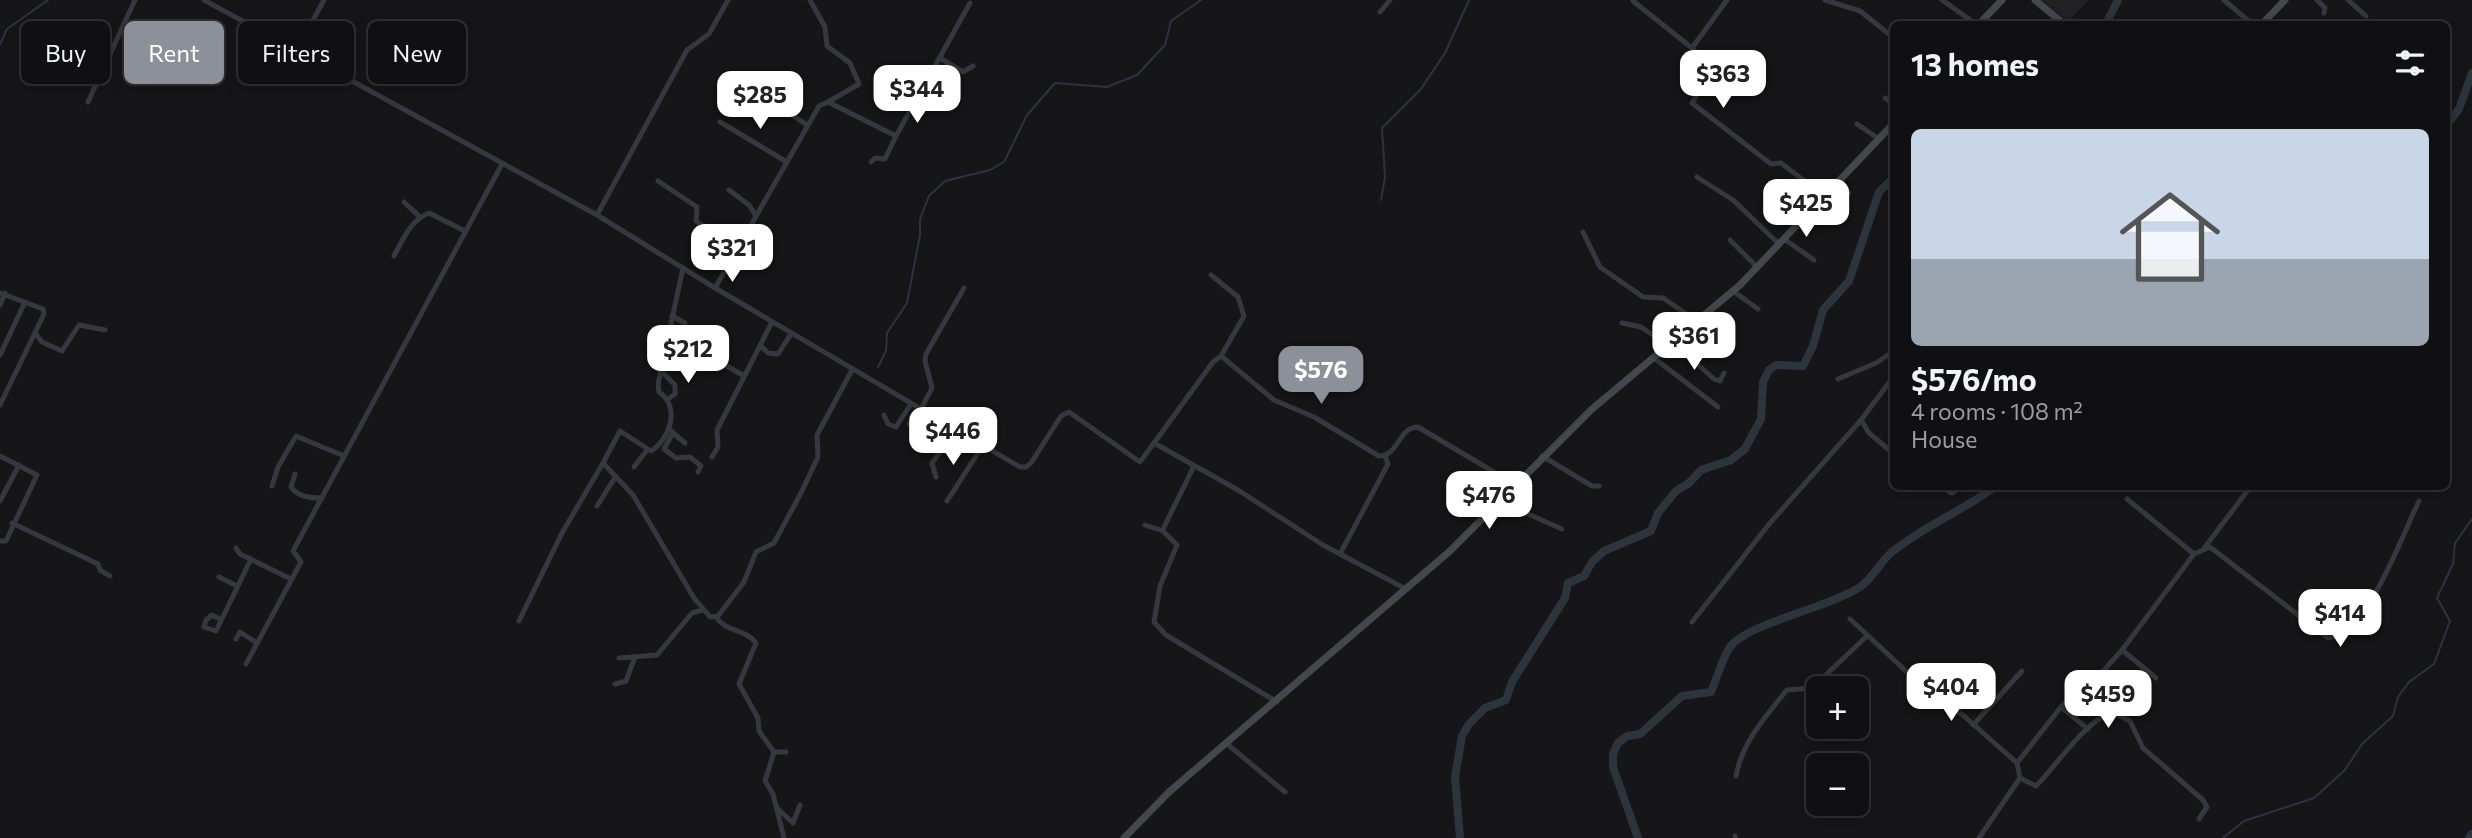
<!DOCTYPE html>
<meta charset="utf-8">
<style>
:root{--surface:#101012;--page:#1e1e20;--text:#f1f3f6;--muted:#9c9d9f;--line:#303032;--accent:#8c9099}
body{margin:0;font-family:Commissioner,sans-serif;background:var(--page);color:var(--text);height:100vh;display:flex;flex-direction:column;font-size:26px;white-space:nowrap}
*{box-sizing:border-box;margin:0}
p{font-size:23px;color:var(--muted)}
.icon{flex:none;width:38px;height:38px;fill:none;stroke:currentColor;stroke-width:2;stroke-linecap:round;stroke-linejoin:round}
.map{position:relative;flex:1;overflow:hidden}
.side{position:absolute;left:1890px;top:21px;width:560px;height:469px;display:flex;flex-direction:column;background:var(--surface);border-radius:10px;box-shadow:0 4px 18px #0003,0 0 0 2px var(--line)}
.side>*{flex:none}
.guide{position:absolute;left:21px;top:21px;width:665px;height:63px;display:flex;gap:14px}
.fabs{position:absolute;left:1806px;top:676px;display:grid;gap:14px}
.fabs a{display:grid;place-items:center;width:63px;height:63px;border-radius:10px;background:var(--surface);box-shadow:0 4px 18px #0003,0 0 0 2px var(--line);font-size:35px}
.price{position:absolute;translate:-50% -60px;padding:0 16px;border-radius:14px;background:#fff;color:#222;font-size:23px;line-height:46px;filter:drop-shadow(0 2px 4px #0008)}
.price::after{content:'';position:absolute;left:50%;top:42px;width:21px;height:16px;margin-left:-10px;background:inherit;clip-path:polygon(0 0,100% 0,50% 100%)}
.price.current{background:var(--accent);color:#fff}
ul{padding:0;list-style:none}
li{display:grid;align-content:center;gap:14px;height:371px;padding:0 21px}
li span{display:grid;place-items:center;height:217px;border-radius:10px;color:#555}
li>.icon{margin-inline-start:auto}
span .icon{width:126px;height:126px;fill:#fffc;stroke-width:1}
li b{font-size:30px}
h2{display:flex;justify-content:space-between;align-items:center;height:84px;padding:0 21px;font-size:30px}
.tag{padding:0 24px;border-radius:10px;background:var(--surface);box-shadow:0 4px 18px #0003,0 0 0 2px var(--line);font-size:24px;line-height:63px}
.tag.current{background:var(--accent);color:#fff}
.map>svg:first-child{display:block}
</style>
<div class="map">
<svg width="2472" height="838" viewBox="0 0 2472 838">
<rect width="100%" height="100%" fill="#161618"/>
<!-- built -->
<polygon fill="#222225" points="2041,0 2089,0 2068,21"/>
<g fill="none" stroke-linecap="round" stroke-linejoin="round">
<!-- stream -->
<g stroke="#2c353c" stroke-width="2">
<polyline points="0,44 7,29 48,0"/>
<polyline points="1381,200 1385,177 1382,128 1421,89 1445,53 1469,0"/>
<polyline points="878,367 886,351 887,333 907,303 920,235 920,219 929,196 945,181 990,170 1004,162 1027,115 1055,83 1107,87 1137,75 1165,45 1171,21 1201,0"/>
<polyline points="2223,838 2244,821 2314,798 2345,770 2362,744 2393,716 2398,697 2409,682 2434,664 2450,621 2437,598 2453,564 2455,543 2472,519"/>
</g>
<!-- river -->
<g stroke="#2c353c" stroke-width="8">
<polyline points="2106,24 2118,0"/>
<polyline points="2446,126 2459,109 2472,73"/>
<polyline points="1460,838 1455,777 1462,736 1469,724 1485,708 1506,700 1512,682 1565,598 1568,583 1584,576 1592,562 1604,551 1651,531 1658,513 1676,491 1689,483 1701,470 1731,460 1745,449 1761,419 1763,382 1769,370 1776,365 1803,366 1813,346 1823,310 1849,281 1879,192 1894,177"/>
<path d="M 1638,838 L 1613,767 L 1613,754 L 1618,743 L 1627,736 L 1640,734 L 1682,696 L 1711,692 C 1717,678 1722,659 1730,647 C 1748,623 1828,608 1860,587 C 1873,578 1880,562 1892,552 C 1925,525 1963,511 1996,486"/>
<polyline points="2469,838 2472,834"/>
</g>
<!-- street -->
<g stroke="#37383d" stroke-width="5">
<polyline points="204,0 597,215 715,288 819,106 828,102 896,136 970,3"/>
<polyline points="810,0 825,27 827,46 850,63 859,84 828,102"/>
<polyline points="1727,0 1692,48 1713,70 1692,103 1771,164 1781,163 1824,196"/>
<polyline points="1825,0 1860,11 1894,38"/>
<polyline points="1942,0 1976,24"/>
<polyline points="2224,0 2252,24"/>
<polyline points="2317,0 2325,8 2324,13"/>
<polyline points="2348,0 2366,16"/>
<polyline points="1633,1 1692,48"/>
<polyline points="1380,12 1390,0"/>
<polyline points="296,51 324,0"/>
<polyline points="940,58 963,72 973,66"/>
<polyline points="772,97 786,111 807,125"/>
<polyline points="1885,98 1894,105"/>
<polyline points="88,102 135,0"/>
<polyline points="720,122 787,162"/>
<polyline points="1857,124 1879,139"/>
<polyline points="871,162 875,158 885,159 896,136"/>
<polyline points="1697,177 1733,200 1779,244"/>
<polyline points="658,181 697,207 696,221 736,250"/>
<polyline points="1837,183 1849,193"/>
<polyline points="729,190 749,205 756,216"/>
<polyline points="404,202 420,217"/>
<polyline points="597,215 687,50 709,34 728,0"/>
<polyline points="1583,232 1600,267 1643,297 1663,298 1698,322"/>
<polyline points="1784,239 1814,260"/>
<polyline points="1730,240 1757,267"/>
<path d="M 394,256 C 403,239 411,220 429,213 L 465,231"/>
<path d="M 683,268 L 658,384 L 659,392 C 681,407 670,439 651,451 L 620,431 L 603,463 L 633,495 L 694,598 L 710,617 L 718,616 L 744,582 L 756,552 L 774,543 L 801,493 L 818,457 L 817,435 L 852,370"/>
<polyline points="1211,275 1238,297 1244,316 1221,356"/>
<polyline points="715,288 1020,467 1026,467 1031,463 1061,416 1069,412 1140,462 1154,443 1238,490 1323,545 1406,589"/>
<polyline points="1733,291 1758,309"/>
<polyline points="0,293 43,309 44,314 0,405"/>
<polyline points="0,305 5,293"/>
<polyline points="672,316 685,323"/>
<polyline points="1622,323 1641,327 1669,346"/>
<polyline points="669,332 744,376"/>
<polyline points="35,333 42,342 62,351 79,325 105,330"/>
<polyline points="1673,342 1714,379 1720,381 1724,373"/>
<polyline points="760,345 768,353 778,354 791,334"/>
<polyline points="0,355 25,302"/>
<polyline points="1654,358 1718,407"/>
<polyline points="661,371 675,385 675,394 668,399"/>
<polyline points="1838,379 1876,363 1894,351"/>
<polyline points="884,415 888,424 896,427 911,404"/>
<polyline points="1861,420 1869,433 1894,454"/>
<polyline points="909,424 914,422 932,388 925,361 926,354 964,288"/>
<polyline points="671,431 685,443"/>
<polyline points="673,433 664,449 676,458 690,457 701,466 698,472"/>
<path d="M 1154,443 L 1213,362 L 1221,356 L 1274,400 L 1314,417 L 1379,456 C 1399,456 1398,427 1418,427 L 1516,485"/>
<polyline points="0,456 37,475 6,541 0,541"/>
<polyline points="1542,456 1592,486 1599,486"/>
<polyline points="712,457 718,447 717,430 772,322"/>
<polyline points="1194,466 1164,527 1163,531 1177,545 1160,586 1154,622 1166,635 1277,702"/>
<polyline points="634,467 647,450"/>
<path d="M 295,474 L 291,487 C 298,497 310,498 322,498"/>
<polyline points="936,477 932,463 955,431"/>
<polyline points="272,486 278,467 296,436 344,456"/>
<polyline points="1939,486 1952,493 1963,486"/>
<polyline points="2127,499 2194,554"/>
<polyline points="0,501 19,465"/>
<polyline points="947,501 982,447"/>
<polyline points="1499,501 1562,529"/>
<polyline points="597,506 616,476"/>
<polyline points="12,523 98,564 100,570 110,576"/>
<polyline points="1145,525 1163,531"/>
<polyline points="2205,547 2251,486"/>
<polyline points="236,548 240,554 291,579"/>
<polyline points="1340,554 1388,464 1385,456"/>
<polyline points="219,577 237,586"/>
<path d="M 716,617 C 726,632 746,629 756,643 L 739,684 L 758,718 L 759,731 L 774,752"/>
<polyline points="220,619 212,615 206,620 204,627 216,631 251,559"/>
<polyline points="1850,619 1920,684 1964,716 2017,763 2020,778 1979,838"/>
<polyline points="519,621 562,533 603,463"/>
<polyline points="1692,622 1770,523 1861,420 1894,376"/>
<polyline points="236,639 240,632 257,643"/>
<polyline points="2122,650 2156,678"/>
<polyline points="619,658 657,655 692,613 702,610"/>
<polyline points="246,664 301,562 293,551 502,164"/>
<polyline points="615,684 626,681 635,657"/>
<polyline points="2061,707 2088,729"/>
<polyline points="1973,725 2022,671"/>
<polyline points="1227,744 1285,792"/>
<path d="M 2017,763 L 2061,707 L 2073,695 L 2088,688 L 2122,650 L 2194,554 L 2210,547 L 2328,638 C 2368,634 2402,535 2419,501"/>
<path d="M 1736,776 C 1742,742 1766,716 1787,690 L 1812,688 L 1867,636"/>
<path d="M 2020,778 L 2036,786 C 2055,768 2088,716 2114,713 L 2130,721 L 2143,748 L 2203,800 L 2207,807 L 2199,819"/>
<polyline points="777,808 793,823 800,805"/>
<polyline points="1735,836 1735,838"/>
<polyline points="784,838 773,794 765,781 774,752 786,752"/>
</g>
<!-- secondary -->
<g stroke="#45474d" stroke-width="7">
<polyline points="2035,0 2064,24"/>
<polyline points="1979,24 2002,0"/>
<polyline points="2262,24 2285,0"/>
<polyline points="1124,838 1169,792 1450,551 1592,409 1740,285 1894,123"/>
</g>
</g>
</svg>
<div class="fabs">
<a>+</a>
<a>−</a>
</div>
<b class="price" style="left:1723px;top:110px">$363</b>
<b class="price" style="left:917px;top:125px">$344</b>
<b class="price" style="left:760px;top:131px">$285</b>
<b class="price" style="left:1806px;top:239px">$425</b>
<b class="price" style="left:732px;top:284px">$321</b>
<b class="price" style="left:1694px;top:372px">$361</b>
<b class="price" style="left:688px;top:385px">$212</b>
<b class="price current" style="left:1321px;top:406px">$576</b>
<b class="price" style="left:953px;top:467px">$446</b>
<b class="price" style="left:1489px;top:531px">$476</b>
<b class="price" style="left:2340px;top:649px">$414</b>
<b class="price" style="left:1951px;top:723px">$404</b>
<b class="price" style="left:2108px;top:730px">$459</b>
<div class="guide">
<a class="tag">Buy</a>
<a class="tag current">Rent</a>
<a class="tag">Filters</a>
<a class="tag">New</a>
</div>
<section class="side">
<h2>13 homes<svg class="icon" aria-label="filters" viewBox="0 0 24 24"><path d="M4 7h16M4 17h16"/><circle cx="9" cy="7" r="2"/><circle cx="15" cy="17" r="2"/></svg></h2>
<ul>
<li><span style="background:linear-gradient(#c9d6e8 60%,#9aa5b1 0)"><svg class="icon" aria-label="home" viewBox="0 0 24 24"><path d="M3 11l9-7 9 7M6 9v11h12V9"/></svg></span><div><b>$576/mo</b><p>4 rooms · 108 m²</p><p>House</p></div></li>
</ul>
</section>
</div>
